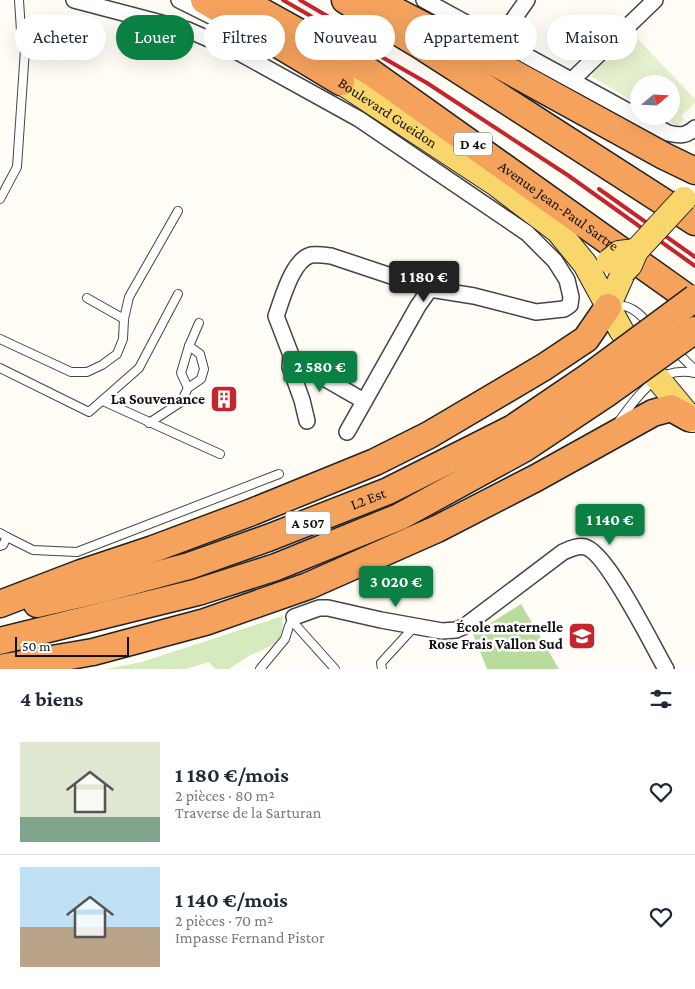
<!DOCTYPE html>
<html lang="fr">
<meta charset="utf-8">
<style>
:root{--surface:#fff;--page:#f2f2f3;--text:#1f2937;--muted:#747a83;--line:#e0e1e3;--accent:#0b8043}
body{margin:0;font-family:"Crimson Pro",serif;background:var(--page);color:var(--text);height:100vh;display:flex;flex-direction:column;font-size:19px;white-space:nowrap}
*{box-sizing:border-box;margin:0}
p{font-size:16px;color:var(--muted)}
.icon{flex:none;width:28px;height:28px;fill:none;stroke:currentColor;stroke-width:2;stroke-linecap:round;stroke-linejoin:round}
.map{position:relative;height:669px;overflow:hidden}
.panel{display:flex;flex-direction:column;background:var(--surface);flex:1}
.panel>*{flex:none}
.hud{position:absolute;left:15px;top:15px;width:665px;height:45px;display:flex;gap:10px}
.needle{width:32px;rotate:71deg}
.fabs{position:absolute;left:630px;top:75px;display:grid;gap:10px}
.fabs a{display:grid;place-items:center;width:50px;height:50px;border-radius:50%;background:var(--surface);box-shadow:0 5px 20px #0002;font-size:25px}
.scale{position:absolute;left:15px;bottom:12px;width:114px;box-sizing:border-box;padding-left:5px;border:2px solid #111;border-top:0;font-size:14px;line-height:18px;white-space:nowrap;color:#111;-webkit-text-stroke:4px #fff;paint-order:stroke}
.price{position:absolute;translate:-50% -42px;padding:0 11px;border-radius:5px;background:var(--accent);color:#fff;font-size:16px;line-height:32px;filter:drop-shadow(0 1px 2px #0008)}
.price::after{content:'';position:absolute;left:50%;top:30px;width:15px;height:11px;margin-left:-8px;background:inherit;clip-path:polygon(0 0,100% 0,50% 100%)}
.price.current{background:#222;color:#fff}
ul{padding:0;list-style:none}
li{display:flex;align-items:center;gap:15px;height:125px;padding:0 20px}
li+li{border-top:1px solid var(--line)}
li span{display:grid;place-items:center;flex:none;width:140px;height:100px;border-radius:0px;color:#555}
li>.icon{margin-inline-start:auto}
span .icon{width:60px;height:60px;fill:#fffc;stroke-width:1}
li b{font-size:21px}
h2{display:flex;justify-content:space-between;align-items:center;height:60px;padding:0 20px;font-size:21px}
.chip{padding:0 18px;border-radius:22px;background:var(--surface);box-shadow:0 5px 20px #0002;font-size:18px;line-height:45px}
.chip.current{background:var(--accent);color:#fff}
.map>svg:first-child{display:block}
</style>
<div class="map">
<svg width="695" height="669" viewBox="0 0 695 669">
<rect width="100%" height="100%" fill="#fffdf5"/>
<!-- green -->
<polygon fill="#d5ebbd" points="283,616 282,631 279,642 258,652 252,654 229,669 215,669 209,662 186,669 106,669 142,662"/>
<!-- forest -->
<polygon fill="#b9dc9c" points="521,604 559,669 487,669 473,634"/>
<!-- pitch -->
<polygon fill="#e6f2cf" points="632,33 695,99 695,103 681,116 684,120 677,126 659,116 671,116 671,84 639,84 639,105 592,77 592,71"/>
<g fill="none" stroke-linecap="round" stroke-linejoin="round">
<!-- lane casing -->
<g stroke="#444" stroke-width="10">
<g id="lane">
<polyline points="0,199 17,167 25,49 21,31 19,0"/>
<polyline points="87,298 124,319"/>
<path d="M 613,306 C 630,303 640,314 651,326"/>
<polyline points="0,339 71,372 87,372 102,365 117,354 123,339 124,319 129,297 178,211"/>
<polyline points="675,350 695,370"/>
<polyline points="0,368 89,412 139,368 178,294"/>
<polyline points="188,388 181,373 189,346"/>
<polyline points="103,401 220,454"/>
<path d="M 619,421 C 639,395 657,365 695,373"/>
<polyline points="149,423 181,402 188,388 201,379 204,369 200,354 189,346 199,323"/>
<polyline points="0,533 7,537 3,545 0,546"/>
<polyline points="7,537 33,550 77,552 279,474"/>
<polyline points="292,621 335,669"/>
<polyline points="260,669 285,639 289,626 294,617"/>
<polyline points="382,669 381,663 414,627"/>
</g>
</g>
<!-- street casing -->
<g stroke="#444" stroke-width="18">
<g id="street">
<path d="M 74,0 L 188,30 L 236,51 L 359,119 L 527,233 L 555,261 L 567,280 L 571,297 L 570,305 L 564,309 L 536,312 L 474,296 L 430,289 L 331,256 C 324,255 318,254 311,255 C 292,260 282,300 276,316 L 291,355 L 290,367 L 302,400 L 307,421"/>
<polyline points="179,0 211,16"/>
<path d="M 424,0 L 668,133 C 680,136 686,136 695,128"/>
<polyline points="499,40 527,0"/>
<polyline points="572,80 655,0"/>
<polyline points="291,359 364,401"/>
<polyline points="347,432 418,306 430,289"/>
<path d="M 294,617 L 319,608 L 328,608 L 381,620 L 442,631 L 456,630 L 465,626 L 563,552 C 570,549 578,545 585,547 C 607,552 653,647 666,669"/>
</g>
</g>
<!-- primary casing -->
<g stroke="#222" stroke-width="26">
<g id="primary">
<path id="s1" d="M 341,82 L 496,184 L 558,231 L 585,264 L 621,330 L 658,379 L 692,420"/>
<polyline points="608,307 624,271"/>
</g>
</g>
<!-- highway casing -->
<g stroke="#222" stroke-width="29">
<g id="highway">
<polyline points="204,0 341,82"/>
<path id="s2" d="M 241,0 L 369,71 L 695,303"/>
<polyline points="345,0 418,44 695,222"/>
<polyline points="375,0 486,58 664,156 695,171"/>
<polyline points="0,604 81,573 153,549 252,512 375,462 429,435 544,367 586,339 608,307"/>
<path id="s3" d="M 37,604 L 107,588 L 189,566 L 268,538 L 388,491 L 513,428 L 591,375"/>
<polyline points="0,641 198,592 276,567 399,517 525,448 606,394"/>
<polyline points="0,668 93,652 205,622 308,586 437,529 536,478 653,413 671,408 689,418"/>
</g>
</g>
<!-- lane -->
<use href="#lane" stroke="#fff" stroke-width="8"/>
<!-- street -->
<use href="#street" stroke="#fff" stroke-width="15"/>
<!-- primary -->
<use href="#primary" stroke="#f9d66b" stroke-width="24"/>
<!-- highway -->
<use href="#highway" stroke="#f5a25d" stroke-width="26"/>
<!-- rail -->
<g stroke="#c4262e" stroke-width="4">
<polyline points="283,0 427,83 569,176 695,266"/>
<polyline points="300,0 368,40"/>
<polyline points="599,189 695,257"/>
</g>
<!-- primary-bridge casing -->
<g stroke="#222" stroke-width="26" stroke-linecap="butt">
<g id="primary-bridge">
<polyline points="609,261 619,253 636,251"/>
<polyline points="624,271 630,265 636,251 684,199"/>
</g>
</g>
<!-- highway-bridge casing -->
<g stroke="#222" stroke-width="29" stroke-linecap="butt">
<g id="highway-bridge">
<polyline points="591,375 695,298"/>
<polyline points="606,394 695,330"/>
</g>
</g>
<!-- primary-bridge -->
<use href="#primary-bridge" stroke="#f9d66b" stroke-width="24"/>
<!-- highway-bridge -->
<use href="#highway-bridge" stroke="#f5a25d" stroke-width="26"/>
</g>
<!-- icons -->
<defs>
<g id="building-square" transform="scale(1.4375)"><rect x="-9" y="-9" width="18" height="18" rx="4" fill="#c4262e" stroke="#fff"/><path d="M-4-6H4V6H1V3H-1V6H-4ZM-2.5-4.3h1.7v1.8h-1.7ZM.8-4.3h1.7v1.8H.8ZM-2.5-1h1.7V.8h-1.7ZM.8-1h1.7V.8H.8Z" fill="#fff"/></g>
<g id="school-square" transform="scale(1.4375)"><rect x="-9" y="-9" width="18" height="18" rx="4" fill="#c4262e" stroke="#fff"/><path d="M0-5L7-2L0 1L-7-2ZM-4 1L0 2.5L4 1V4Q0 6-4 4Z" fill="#fff"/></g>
</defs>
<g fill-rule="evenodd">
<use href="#building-square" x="224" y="399"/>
<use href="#school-square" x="582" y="636"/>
</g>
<g text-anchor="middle" stroke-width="5" stroke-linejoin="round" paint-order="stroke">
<!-- shield labels -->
<g fill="#fff" stroke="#585858" stroke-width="1">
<rect x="454" y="132.5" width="38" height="23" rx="4"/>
<rect x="285.5" y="511.5" width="45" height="23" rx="4"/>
</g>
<g font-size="14" font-weight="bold" fill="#111">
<text x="473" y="149">D 4c</text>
<text x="308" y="528">A 507</text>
</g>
<!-- street labels -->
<g font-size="15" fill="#111" stroke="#fff">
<text dy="5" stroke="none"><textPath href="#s1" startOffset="56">Boulevard Gueidon</textPath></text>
<text dy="5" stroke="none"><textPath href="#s2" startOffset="379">Avenue Jean-Paul Sartre</textPath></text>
<text dy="5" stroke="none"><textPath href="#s3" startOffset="348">L2 Est</textPath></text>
</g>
<!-- poi labels -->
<g font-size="15" font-weight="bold" fill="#111" stroke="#fff" text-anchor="end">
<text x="205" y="404">La Souvenance</text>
<text x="563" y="632">École maternelle<tspan x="563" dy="17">Rose Frais Vallon Sud</tspan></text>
</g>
</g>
</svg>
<div class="fabs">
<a><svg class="needle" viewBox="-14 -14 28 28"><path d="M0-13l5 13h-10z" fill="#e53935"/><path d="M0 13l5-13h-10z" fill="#747a83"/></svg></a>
</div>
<div class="scale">50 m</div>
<b class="price current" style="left:424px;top:303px">1 180 €</b>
<b class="price" style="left:320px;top:393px">2 580 €</b>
<b class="price" style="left:610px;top:546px">1 140 €</b>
<b class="price" style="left:396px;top:608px">3 020 €</b>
<div class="hud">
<a class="chip">Acheter</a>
<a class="chip current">Louer</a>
<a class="chip">Filtres</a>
<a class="chip">Nouveau</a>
<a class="chip">Appartement</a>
<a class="chip">Maison</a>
</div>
</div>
<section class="panel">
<h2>4 biens<svg class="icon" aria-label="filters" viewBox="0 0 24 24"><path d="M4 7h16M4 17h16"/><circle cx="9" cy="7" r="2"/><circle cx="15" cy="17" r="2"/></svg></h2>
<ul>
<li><span style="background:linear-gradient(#dfe7d0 75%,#7fa58c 0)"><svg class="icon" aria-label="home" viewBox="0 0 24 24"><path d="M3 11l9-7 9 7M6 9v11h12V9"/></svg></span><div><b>1 180 €/mois</b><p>2 pièces · 80 m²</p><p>Traverse de la Sarturan</p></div><svg class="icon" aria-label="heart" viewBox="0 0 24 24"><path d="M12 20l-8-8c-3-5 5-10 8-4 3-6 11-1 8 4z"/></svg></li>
<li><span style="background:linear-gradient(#bfe0f5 60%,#b9a48a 0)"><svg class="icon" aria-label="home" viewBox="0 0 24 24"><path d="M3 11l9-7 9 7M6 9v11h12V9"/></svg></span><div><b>1 140 €/mois</b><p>2 pièces · 70 m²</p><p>Impasse Fernand Pistor</p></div><svg class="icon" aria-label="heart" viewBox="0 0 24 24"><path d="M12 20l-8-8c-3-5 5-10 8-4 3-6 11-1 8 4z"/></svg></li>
</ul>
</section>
